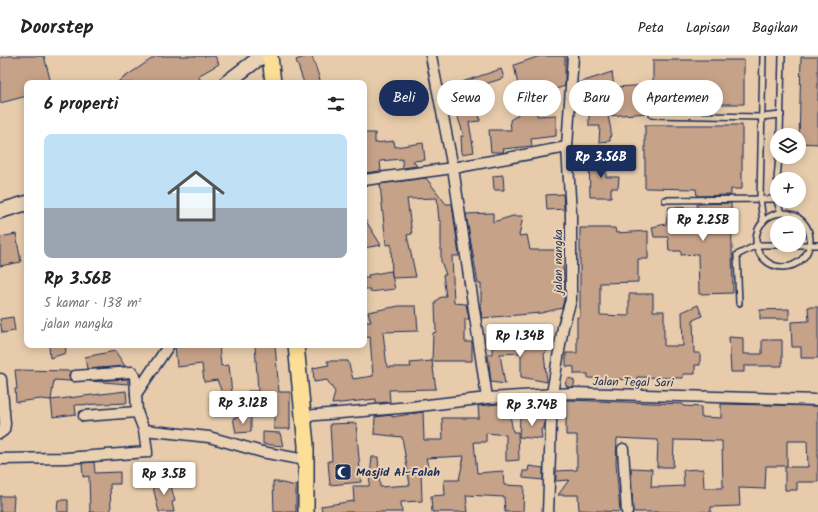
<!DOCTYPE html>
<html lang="id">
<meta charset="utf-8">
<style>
:root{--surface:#fff;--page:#f2f2f2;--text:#222;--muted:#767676;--line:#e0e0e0;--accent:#1b2f5e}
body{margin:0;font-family:Kalam,sans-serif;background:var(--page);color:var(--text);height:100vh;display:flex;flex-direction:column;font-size:15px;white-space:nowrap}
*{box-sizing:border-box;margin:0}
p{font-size:13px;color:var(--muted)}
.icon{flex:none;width:22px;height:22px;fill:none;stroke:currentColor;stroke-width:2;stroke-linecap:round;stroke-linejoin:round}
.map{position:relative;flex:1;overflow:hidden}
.drawer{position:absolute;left:24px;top:24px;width:343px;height:268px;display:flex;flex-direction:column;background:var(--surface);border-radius:8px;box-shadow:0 2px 10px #0003}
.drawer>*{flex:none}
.hud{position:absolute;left:379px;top:24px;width:379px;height:36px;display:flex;gap:8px}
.tools{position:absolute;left:770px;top:72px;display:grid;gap:8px}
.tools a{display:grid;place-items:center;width:36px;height:36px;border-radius:50%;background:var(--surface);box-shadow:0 2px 10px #0003;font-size:20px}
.price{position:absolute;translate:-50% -34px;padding:0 9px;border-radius:4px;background:#fff;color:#222;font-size:13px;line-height:26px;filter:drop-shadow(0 1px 2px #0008)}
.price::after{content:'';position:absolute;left:50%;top:24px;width:12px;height:9px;margin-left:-6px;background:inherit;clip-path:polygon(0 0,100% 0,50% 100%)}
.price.on{background:var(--accent);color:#fff}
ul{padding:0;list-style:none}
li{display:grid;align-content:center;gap:8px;height:212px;padding:0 20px}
li span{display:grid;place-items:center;height:124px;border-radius:8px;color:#555}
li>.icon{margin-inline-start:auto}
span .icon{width:72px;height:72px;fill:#fffc;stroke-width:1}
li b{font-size:17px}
h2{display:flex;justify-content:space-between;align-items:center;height:48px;padding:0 20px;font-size:17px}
.chip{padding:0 14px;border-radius:18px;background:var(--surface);box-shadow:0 2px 10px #0003;font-size:14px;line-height:36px}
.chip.on{background:var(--accent);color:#fff}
header{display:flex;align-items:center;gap:24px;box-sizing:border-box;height:56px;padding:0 20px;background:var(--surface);border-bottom:1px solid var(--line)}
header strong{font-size:19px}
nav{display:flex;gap:22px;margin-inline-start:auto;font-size:14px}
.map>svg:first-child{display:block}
</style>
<header>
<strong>Doorstep</strong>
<nav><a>Peta</a><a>Lapisan</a><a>Bagikan</a></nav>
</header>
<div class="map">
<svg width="818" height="456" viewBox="0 0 818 456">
<rect width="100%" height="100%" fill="#e7cbab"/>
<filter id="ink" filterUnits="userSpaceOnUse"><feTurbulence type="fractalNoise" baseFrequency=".025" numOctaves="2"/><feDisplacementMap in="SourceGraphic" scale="8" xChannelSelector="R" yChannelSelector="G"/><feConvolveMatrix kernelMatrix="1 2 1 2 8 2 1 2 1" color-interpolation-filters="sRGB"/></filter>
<g filter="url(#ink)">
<!-- building -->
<g fill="#c6a288" stroke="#1b2f5e">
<polygon points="8,0 44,0 51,27 27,27 27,40 0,47 0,2"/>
<polygon points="156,0 215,0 219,8 198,20 203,27 116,27"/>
<polygon points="307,0 312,0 321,27 304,27 296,4"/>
<polygon points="540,0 565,0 565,30 536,40 537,60 556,59 556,80 531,83 532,90 503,93 504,96 491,96 489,74 511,74 510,64 518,59 514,41 520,39 514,9"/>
<polygon points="801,1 818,1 818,88 799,87"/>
<polygon points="653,4 744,4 744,48 648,48 648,57 608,60 611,74 610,85 599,86 600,70 589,70 589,55 576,54 578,27 612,16 614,31 653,29"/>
<polygon points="501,13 504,22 476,31 480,65 469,66 474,96 462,98 461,80 464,80 451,40 447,41 447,31"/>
<polygon points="645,69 742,69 742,133 731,133 731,139 697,140 696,133 645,132"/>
<polygon points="364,77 375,77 375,87 394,85 395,91 423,87 425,104 413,105 417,110 403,112 402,103 380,105 381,115 364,117"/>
<polygon points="606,101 606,121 619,121 618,132 611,132 611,141 590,141 589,102"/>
<polygon points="503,119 504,134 494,134 493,120"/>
<polygon points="426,122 446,148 452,148 459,200 452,200 454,247 466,248 469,263 465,263 465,286 472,286 472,305 432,305 433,277 436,276 435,247 439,242 446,240 443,219 446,219 441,205 441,165 439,165 437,142 407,143 412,178 407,179 416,221 392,222 391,188 386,189 380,128"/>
<polygon points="563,138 564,153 547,154 546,139"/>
<polygon points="731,147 733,237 699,238 698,198 681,199 681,195 669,195 668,181 654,181 652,171 666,168 669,151 697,152 697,148"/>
<polygon points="493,157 493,166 513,160 523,160 519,180 527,179 530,194 561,194 564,218 564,243 562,252 541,257 482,262 480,248 481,248 481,228 478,228 466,158"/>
<polygon points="364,162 381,189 364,192"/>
<polygon points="580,172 615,172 616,177 648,175 648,203 638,203 638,226 600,227 600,259 629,260 629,238 653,238 653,255 664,255 664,290 683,290 682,256 698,249 702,260 693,264 694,297 700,297 700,309 695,309 695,318 683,318 683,322 637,321 637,324 588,322 588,318 574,318 574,311 566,310 566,297 577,297 577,261 580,261"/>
<polygon points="16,178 21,206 0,210 0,181"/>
<polygon points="391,215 395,233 370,236 370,233 364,233 364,222 369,222 368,219"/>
<polygon points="399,250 416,250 418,275 383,276 387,311 411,311 410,307 432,305 436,333 389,334 390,346 376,347 376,343 332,348 335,336 327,324 314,326 313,312 329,309 327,305 348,305 353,323 373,320 370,281 364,282 364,266 371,266 368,256"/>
<polygon points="808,251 818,251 818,302 801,302 801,291 792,291 791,266 809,265"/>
<polygon points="789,253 789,263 760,263 760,254"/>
<polygon points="13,261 15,275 2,277 0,263"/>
<polygon points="493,279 497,279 498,284 554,283 554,288 544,298 547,326 521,321 521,297 500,298 505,328 491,326 488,298 492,298"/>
<polygon points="729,281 743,282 743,298 762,298 762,284 782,284 782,310 744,310 744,316 731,316"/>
<polygon points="49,289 65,289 66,297 50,302"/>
<polygon points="175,289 219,289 221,310 229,309 232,338 223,339 217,324 204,326 202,308 177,311"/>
<polygon points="255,289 275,289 279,336 290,336 290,373 274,373 274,351 248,350 248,335 258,335"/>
<polygon points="115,295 125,310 87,313 85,301"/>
<polygon points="15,314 71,315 69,320 70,325 54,324 51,344 41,343 16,346 15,333 17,333"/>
<circle cx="570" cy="327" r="4.5"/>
<polygon points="128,323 128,328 90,325"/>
<polygon points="126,335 127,347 75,349 76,358 53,361 51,344"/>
<polygon points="566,344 683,348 683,350 701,351 701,361 721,362 721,348 818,350 818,426 797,426 797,434 785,434 785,411 808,411 807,385 787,385 787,410 766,410 765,433 739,432 740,450 711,451 711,456 633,456 631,412 652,413 651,431 662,431 684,430 683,414 703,413 704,432 723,432 722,385 674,384 673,411 657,411 658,384 617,382 616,407 620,456 579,454 578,439 558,439 569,424 556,425 556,415 577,414 577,379 566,379"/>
<polygon points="508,347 513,376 518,376 519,404 506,405 506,379 486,377 486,386 474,386 477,417 503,415 504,429 524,430 523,456 505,456 504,441 466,439 468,456 432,456 431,440 445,439 444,424 459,424 464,400 426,402 429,414 421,414 422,445 401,446 402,456 322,456 321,450 354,445 353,430 369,430 372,401 378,401 380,431 410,429 402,381 374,378 375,361 392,359 392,361 423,356 424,384 443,384 442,362 479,362 478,350"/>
<polygon points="251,360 251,376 236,377 233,362"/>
<polygon points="520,361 545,361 544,372 541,373 542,383 519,381"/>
<polygon points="356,367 361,426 330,429 328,405 332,405 330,368"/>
<polygon points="263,376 280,377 283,390 263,388"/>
<polygon points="94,406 95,417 120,416 120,428 110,428 111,456 90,456 89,420 83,421 82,407"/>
<polygon points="529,410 543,412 543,424 523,422 523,415 528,415"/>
<polygon points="169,423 175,445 172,446 174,456 159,456 152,427"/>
<polygon points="273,425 296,430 296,456 274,456"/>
<polygon points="0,440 14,440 13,456 0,456"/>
<polygon points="58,444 68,444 68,456 57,456"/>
</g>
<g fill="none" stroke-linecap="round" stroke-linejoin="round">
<!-- service casing -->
<g stroke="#1b2f5e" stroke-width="8">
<g id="service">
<polyline points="652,59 761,61 781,59"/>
<polyline points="780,79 782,0"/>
<polyline points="777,123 779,101"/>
<polyline points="777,132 777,144"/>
<polyline points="665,144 776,143"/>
<polyline points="777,145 781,157"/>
<circle cx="783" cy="184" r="27"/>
<polyline points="763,166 760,142 763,0"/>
<polyline points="799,189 818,189"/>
<polyline points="739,247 737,199 757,189 798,189"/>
</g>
</g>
<!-- minor casing -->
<g stroke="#1b2f5e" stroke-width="13">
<g id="minor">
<polyline points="431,0 453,112 487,342"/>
<polyline points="364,124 453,112 567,91"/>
<polyline points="136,338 169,289"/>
<polyline points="84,360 137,356"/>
<polyline points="304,360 411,351 487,342 574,337 818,344"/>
<polyline points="144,374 209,381 262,396 305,404"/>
<polyline points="0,377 4,374 5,368 1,323"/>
<polyline points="623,393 627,456"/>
<polyline points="0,403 66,402 147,396 144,374 137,356 135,320 132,316 75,320"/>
<polyline points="548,456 552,338 563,271 571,244 571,158 567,91 573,0"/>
</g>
</g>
<!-- secondary casing -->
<g stroke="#1b2f5e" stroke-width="17">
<g id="secondary">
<polyline points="226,27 262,0"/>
<polyline points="0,155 27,147"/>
</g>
</g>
<!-- primary casing -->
<g stroke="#1b2f5e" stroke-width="18">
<g id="primary">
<polyline points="270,0 273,27"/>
<polyline points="296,289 306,389 306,456"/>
</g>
</g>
<!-- service -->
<use href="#service" stroke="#ead1b2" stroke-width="5"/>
<!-- minor -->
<use href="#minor" stroke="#ead1b2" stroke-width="10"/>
<!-- secondary -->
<use href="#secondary" stroke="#ead1b2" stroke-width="14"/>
<!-- primary -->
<use href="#primary" stroke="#fcde96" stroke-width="15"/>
</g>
</g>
<!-- icons -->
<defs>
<g id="mosque-square" transform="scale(0.9)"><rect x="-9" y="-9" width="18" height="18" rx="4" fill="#1b2f5e" stroke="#ead1b2"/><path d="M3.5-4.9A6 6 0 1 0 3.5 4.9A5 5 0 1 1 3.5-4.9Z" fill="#fff"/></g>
</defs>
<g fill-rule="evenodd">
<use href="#mosque-square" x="343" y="416"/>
</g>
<g text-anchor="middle" stroke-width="4" stroke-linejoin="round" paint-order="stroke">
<!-- street labels -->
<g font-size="12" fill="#1b2f5e" stroke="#ead1b2">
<text transform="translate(558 205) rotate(-90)" y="4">jalan nangka</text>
<text transform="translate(633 326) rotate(1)" y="4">Jalan Tegal Sari</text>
</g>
<!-- poi labels -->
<g font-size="12" font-weight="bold" fill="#1b2f5e" stroke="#ead1b2" text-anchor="start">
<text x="356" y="420">Masjid Al-Falah</text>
</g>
</g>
</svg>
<div class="tools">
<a><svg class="icon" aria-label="layers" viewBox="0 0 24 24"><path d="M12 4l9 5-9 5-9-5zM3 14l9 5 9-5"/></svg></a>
<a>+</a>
<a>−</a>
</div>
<b class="price on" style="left:601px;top:123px">Rp 3.56B</b>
<b class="price" style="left:703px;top:186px">Rp 2.25B</b>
<b class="price" style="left:520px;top:302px">Rp 1.34B</b>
<b class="price" style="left:243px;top:369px">Rp 3.12B</b>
<b class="price" style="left:532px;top:371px">Rp 3.74B</b>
<b class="price" style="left:164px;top:440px">Rp 3.5B</b>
<div class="hud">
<a class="chip on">Beli</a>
<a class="chip">Sewa</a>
<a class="chip">Filter</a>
<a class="chip">Baru</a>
<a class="chip">Apartemen</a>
</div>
<section class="drawer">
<h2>6 properti<svg class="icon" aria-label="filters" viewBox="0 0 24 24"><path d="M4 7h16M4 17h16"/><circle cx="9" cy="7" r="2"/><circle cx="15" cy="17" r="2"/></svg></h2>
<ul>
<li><span style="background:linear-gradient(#bfe0f5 60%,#9aa5b1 0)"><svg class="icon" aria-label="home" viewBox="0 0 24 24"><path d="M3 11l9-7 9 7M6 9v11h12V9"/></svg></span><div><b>Rp 3.56B</b><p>5 kamar · 138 m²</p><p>jalan nangka</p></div></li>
</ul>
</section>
</div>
